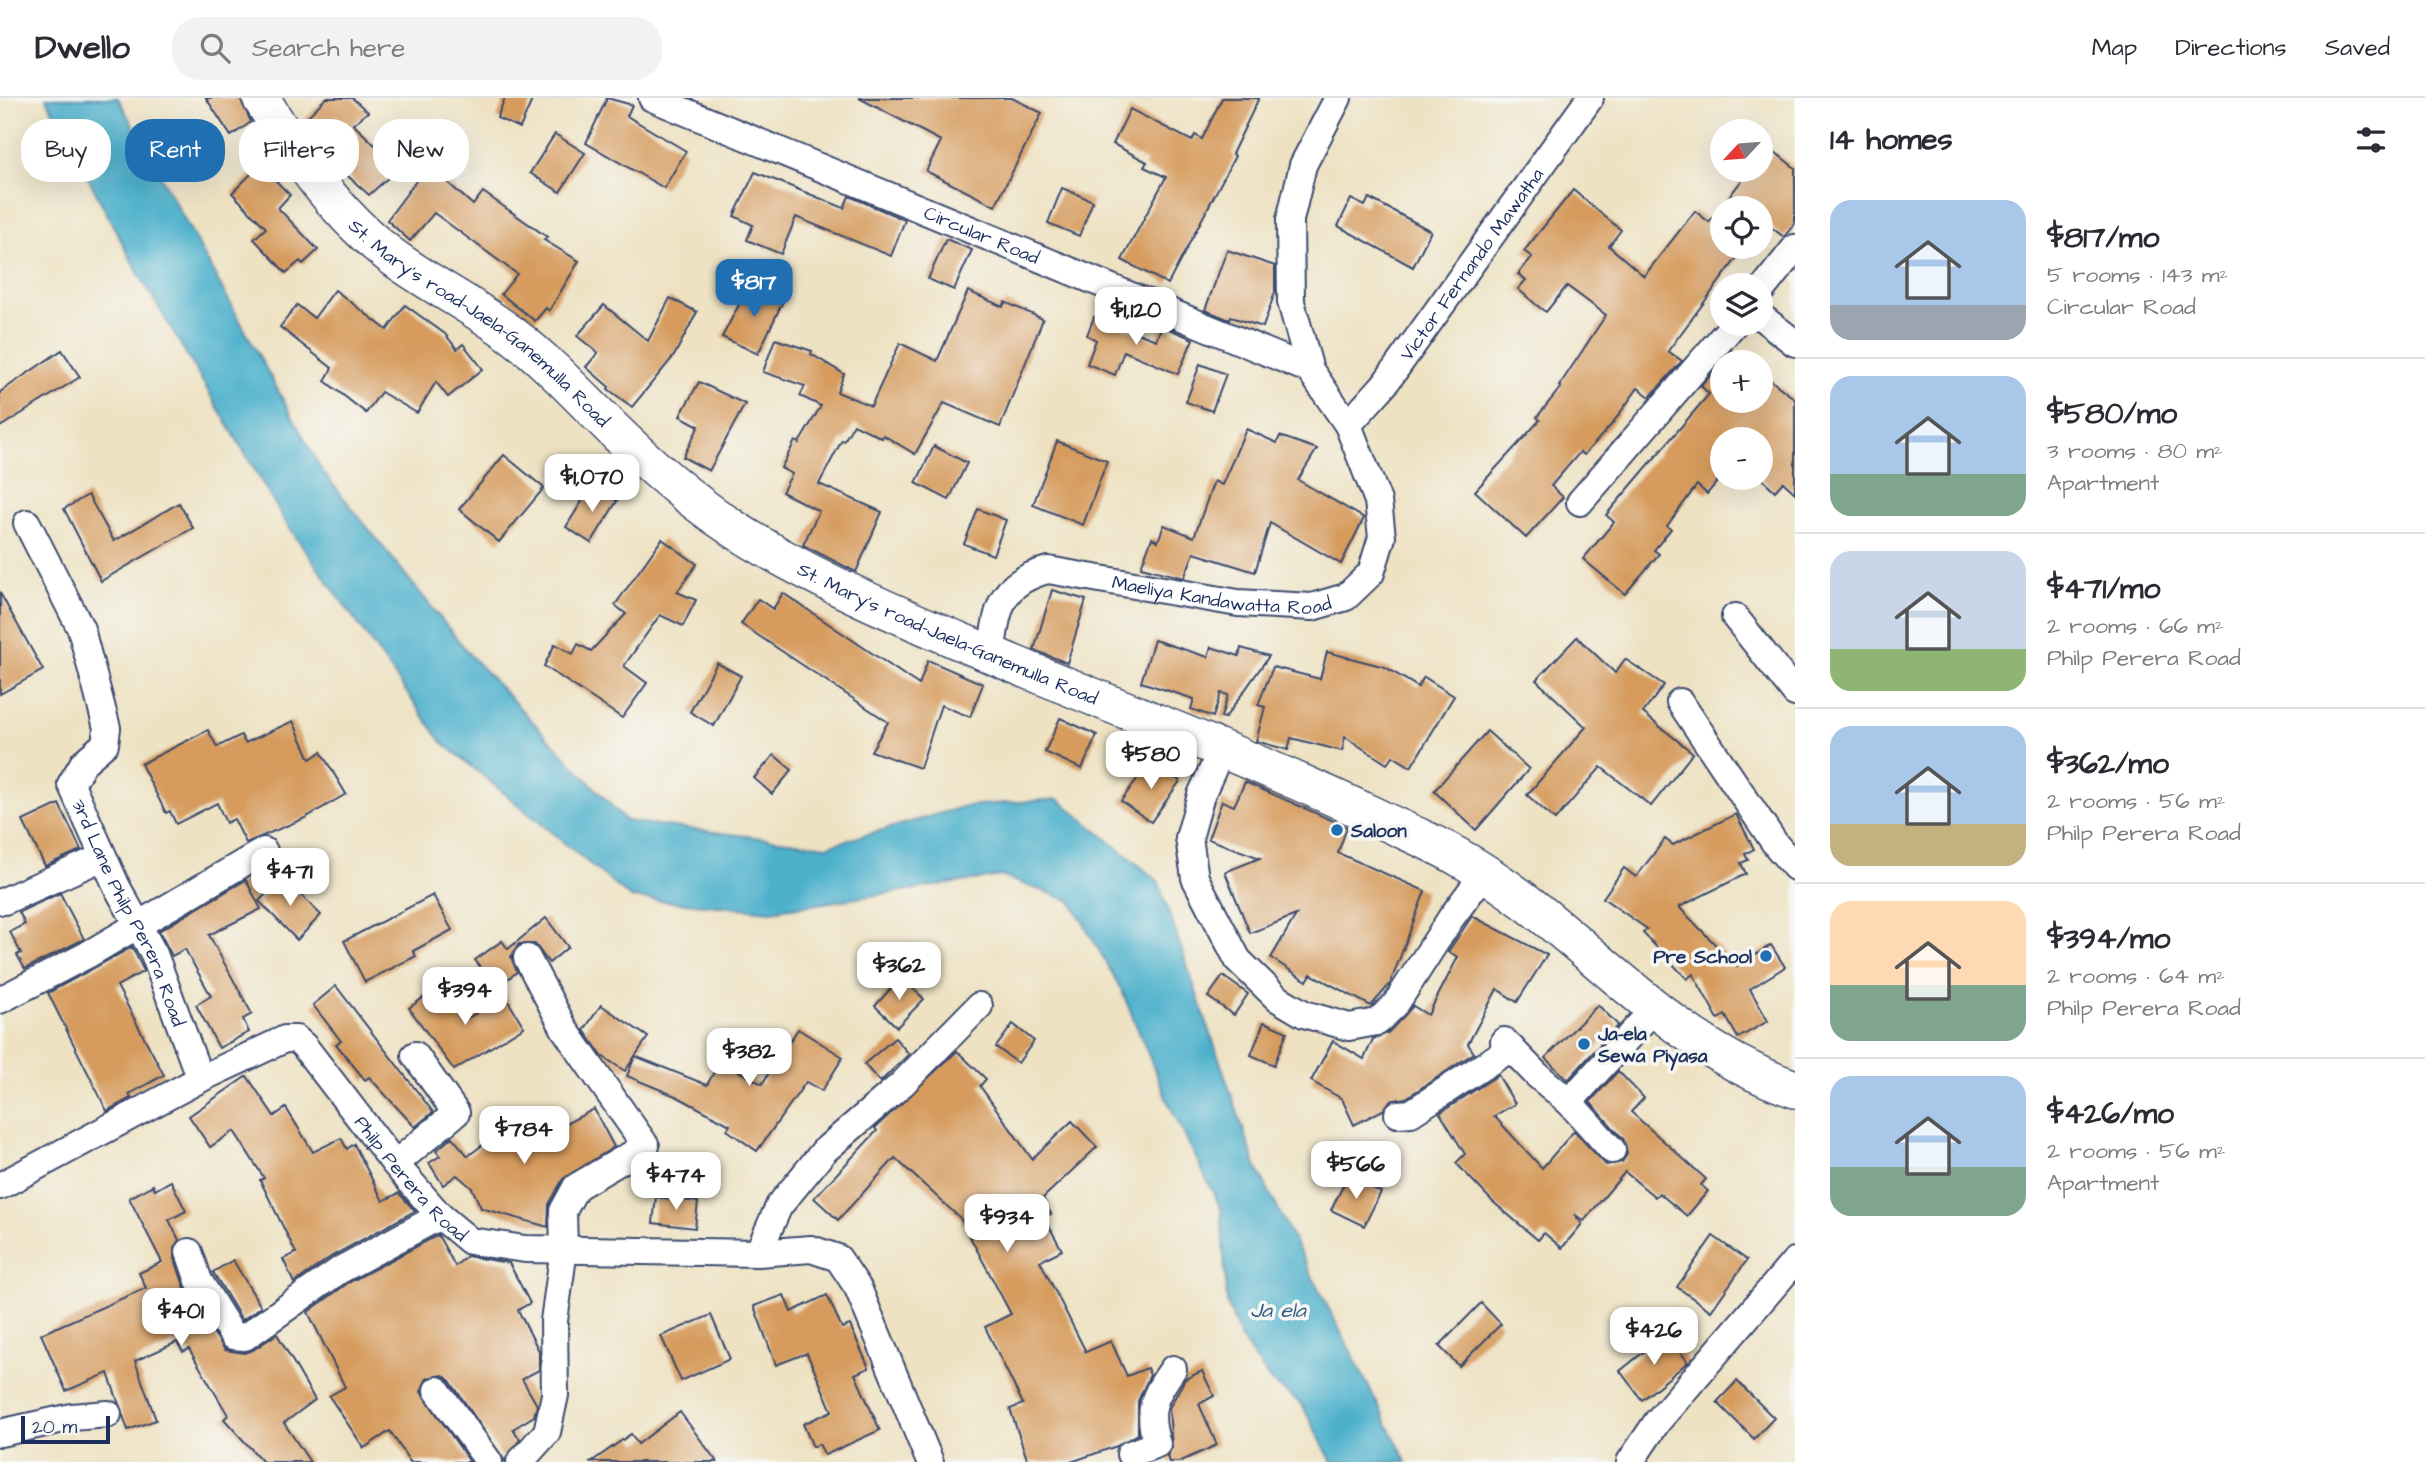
<!DOCTYPE html>
<meta charset="utf-8">
<style>
:root{--surface:#fff;--page:#f2f2f3;--text:#2b2b33;--muted:#7c7c81;--line:#e1e1e2;--accent:#1f6fb2}
body{margin:0;font-family:"Architects Daughter",sans-serif;background:var(--page);color:var(--text);height:100vh;display:flex;flex-direction:column;font-size:26px;white-space:nowrap}
*{box-sizing:border-box;margin:0}
p{font-size:23px;color:var(--muted)}
.icon{flex:none;width:38px;height:38px;fill:none;stroke:currentColor;stroke-width:2;stroke-linecap:round;stroke-linejoin:round}
.map{position:relative;flex:1;overflow:hidden}
.details{display:flex;flex-direction:column;background:var(--surface);width:630px}
.details>*{flex:none}
.banner{position:absolute;left:21px;top:21px;width:665px;height:63px;display:flex;gap:14px}
.needle{width:46px;rotate:244deg}
.controls{position:absolute;left:1710px;top:21px;display:grid;gap:14px}
.controls a{display:grid;place-items:center;width:63px;height:63px;border-radius:50%;background:var(--surface);box-shadow:0 7px 28px #0002;font-size:35px}
.scale{position:absolute;left:21px;bottom:18px;width:89px;box-sizing:border-box;padding-left:7px;border:4px solid #1b2f5e;border-top:0;font-size:19px;line-height:24px;white-space:nowrap;color:#1b2f5e;-webkit-text-stroke:5px #f6f6f2;paint-order:stroke}
.price{position:absolute;translate:-50% -60px;padding:0 16px;border-radius:14px;background:#fff;color:#222;font-size:23px;line-height:46px;filter:drop-shadow(0 2px 4px #0008)}
.price::after{content:'';position:absolute;left:50%;top:42px;width:21px;height:16px;margin-left:-10px;background:inherit;clip-path:polygon(0 0,100% 0,50% 100%)}
.price.active{background:var(--accent);color:#fff}
ul{padding:0;list-style:none}
li{display:flex;align-items:center;gap:21px;height:175px;padding:0 35px}
li+li{border-top:2px solid var(--line)}
li span{display:grid;place-items:center;flex:none;width:196px;height:140px;border-radius:21px;color:#555}
li>.icon{margin-inline-start:auto}
span .icon{width:84px;height:84px;fill:#fffc;stroke-width:1}
li b{font-size:30px}
h2{display:flex;justify-content:space-between;align-items:center;height:84px;padding:0 35px;font-size:30px}
.tag{padding:0 24px;border-radius:28px;background:var(--surface);box-shadow:0 7px 28px #0002;font-size:24px;line-height:63px}
.tag.active{background:var(--accent);color:#fff}
header{display:flex;align-items:center;gap:42px;box-sizing:border-box;height:98px;padding:0 35px;background:var(--surface);border-bottom:2px solid var(--line)}
header strong{font-size:33px}
nav{display:flex;gap:38px;margin-inline-start:auto;font-size:24px}
.search{width:490px;height:63px;background:var(--page);display:flex;align-items:center;gap:18px;box-sizing:border-box;padding:0 24px;border-radius:28px;color:var(--muted);font-size:26px}
main{display:flex;flex:1;min-height:0}
.map>svg:first-child{display:block}
</style>
<header>
<strong>Dwello</strong>
<div class="search"><svg class="icon" aria-label="search" viewBox="0 0 24 24"><circle cx="10" cy="10" r="6"/><path d="M15 15l6 6"/></svg>Search here</div>
<nav><a>Map</a><a>Directions</a><a>Saved</a></nav>
</header>
<main>
<div class="map">
<svg width="1795" height="1364" viewBox="0 0 1795 1364">
<rect width="100%" height="100%" fill="#f6f6f2"/>
<filter id="ink" filterUnits="userSpaceOnUse"><feTurbulence type="fractalNoise" baseFrequency=".0143" numOctaves="2"/><feDisplacementMap in="SourceGraphic" scale="14" xChannelSelector="R" yChannelSelector="G"/><feConvolveMatrix kernelMatrix="1 2 1 2 8 2 1 2 1" color-interpolation-filters="sRGB"/></filter>
<filter id="wash" filterUnits="userSpaceOnUse"><feTurbulence type="fractalNoise" baseFrequency=".00686" numOctaves="4" result="noise"/><feDisplacementMap in="SourceGraphic" scale="28" xChannelSelector="R" yChannelSelector="G"/><feGaussianBlur stdDeviation="1.57" result="paint"/><feColorMatrix in="noise" values="0 0 0 0 0 0 0 0 0 0 0 0 0 0 0 0 0 1.4 0 .05"/><feComposite in="paint" operator="in"/></filter>
<g filter="url(#wash)">
<rect width="100%" height="100%" fill="#eee2c3"/>
<!-- water -->
<polygon fill="#4db1cc" stroke="#347095" stroke-width="2" points="46,0 118,0 322,373 470,557 626,723 827,748 966,708 1058,701 1158,783 1256,1068 1407,1364 1332,1364 1302,1307 1270,1282 1240,1239 1227,1205 1221,1110 1168,1004 1122,893 1071,803 1001,778 771,813 631,800 442,644 286,425 136,171"/>
<g id="blocks">
<!-- building -->
<g fill="#d69b5d">
<polygon points="206,0 240,0 251,24 231,38"/>
<polygon points="326,0 352,0 368,14 353,26 399,70 369,97 320,53 301,25"/>
<polygon points="505,0 533,0 520,30 497,20"/>
<polygon points="607,0 632,7 627,18 686,53 664,90 586,45"/>
<polygon points="859,0 1012,0 1042,15 995,108 926,73 941,43"/>
<polygon points="1222,0 1259,0 1232,56 1235,58 1168,186 1122,162 1166,79 1144,69 1147,64 1113,46 1130,11 1192,43 1195,37 1202,41"/>
<polygon points="555,36 585,55 560,94 530,75"/>
<polygon points="1775,54 1795,70 1795,125 1784,139 1764,124 1760,129 1760,110 1722,110 1722,149 1745,149 1668,253 1682,263 1650,299 1638,290 1612,326 1584,357 1580,354 1551,388 1563,399 1526,440 1475,393 1540,322 1537,319 1561,289 1559,288 1606,217 1567,188 1546,214 1540,210 1518,191 1526,182 1518,176 1532,159 1524,153 1573,92 1621,132 1609,148 1644,178 1695,113 1709,124 1750,72 1760,72 1762,56 1769,61"/>
<polygon points="260,67 290,97 278,110 318,152 303,166 300,163 286,175 254,141 266,130 232,95"/>
<polygon points="428,67 473,107 483,94 547,139 544,142 579,163 549,213 546,210 535,223 501,196 517,176 434,115 410,143 387,122"/>
<polygon points="755,74 844,110 849,98 905,122 891,158 796,119 781,156 747,142 753,127 734,118"/>
<polygon points="1062,90 1093,103 1079,138 1048,125"/>
<polygon points="1369,100 1431,133 1413,169 1338,128 1351,101 1365,108"/>
<polygon points="946,141 972,152 954,192 928,181"/>
<polygon points="1227,152 1275,168 1275,194 1263,229 1231,219 1230,222 1205,212"/>
<polygon points="755,187 784,201 758,256 722,239 743,199 748,201"/>
<polygon points="335,192 387,232 405,207 445,236 457,251 463,246 483,271 448,299 436,284 417,315 381,294 366,315 325,283 332,270 280,229 297,207 314,220"/>
<polygon points="968,193 1003,209 1005,204 1043,221 1000,329 944,305 915,356 883,337 882,340 854,326 844,343 842,342 819,386 882,414 856,474 803,447 819,413 782,394 792,376 781,370 795,343 799,345 821,308 800,298 805,288 763,274 775,241 812,253 811,256 844,276 837,294 871,308 900,245 937,263"/>
<polygon points="670,200 697,214 674,258 632,309 608,291 609,289 586,269 598,255 577,238 604,207 648,243"/>
<polygon points="1094,219 1156,242 1162,228 1193,241 1178,276 1124,253 1115,277 1087,266 1096,242 1087,237"/>
<polygon points="62,252 80,279 0,329 0,294"/>
<polygon points="1732,253 1747,264 1722,264 1722,303 1760,303 1760,274 1795,301 1795,395 1783,384 1775,393 1760,379 1760,341 1722,341 1722,378 1707,396 1697,387 1667,428 1671,431 1654,452 1659,456 1625,496 1583,461 1614,424 1606,417 1709,296 1701,288"/>
<polygon points="1200,266 1226,276 1212,313 1186,304"/>
<polygon points="699,284 745,306 709,373 683,359 699,328 680,318"/>
<polygon points="1246,331 1277,345 1280,338 1317,351 1298,382 1364,420 1341,466 1270,425 1255,474 1194,455 1184,480 1141,469 1152,440 1158,443 1164,427 1194,439 1214,383 1222,387"/>
<polygon points="1057,343 1107,363 1083,427 1033,407"/>
<polygon points="934,348 967,365 949,402 916,385"/>
<polygon points="504,357 544,390 499,444 459,411"/>
<polygon points="592,387 617,403 591,445 566,429"/>
<polygon points="88,397 114,443 179,405 193,430 101,483 64,411"/>
<polygon points="978,411 1006,422 993,457 964,446"/>
<polygon points="662,441 697,466 677,494 696,502 683,528 660,517 624,568 647,585 622,620 544,568 555,546 573,556 578,546 591,553 626,516 615,507"/>
<polygon points="1052,492 1086,502 1067,565 1034,552"/>
<polygon points="0,495 43,572 0,596"/>
<polygon points="783,495 919,587 928,562 983,586 970,619 941,607 920,670 871,653 888,624 741,526 758,501 773,511"/>
<polygon points="1577,539 1615,575 1625,561 1664,587 1643,615 1693,655 1651,708 1601,669 1555,722 1527,697 1586,629 1536,582"/>
<polygon points="1154,542 1208,559 1211,549 1239,558 1241,550 1269,558 1225,620 1221,619 1228,597 1221,595 1213,619 1191,611 1194,601 1141,584"/>
<polygon points="1327,554 1385,569 1418,589 1424,579 1454,598 1411,669 1393,658 1387,666 1345,639 1342,653 1291,640 1288,652 1256,643 1265,609 1258,607 1273,569 1320,581"/>
<polygon points="717,565 741,578 714,628 690,614"/>
<polygon points="1060,620 1097,637 1082,671 1045,654"/>
<polygon points="293,623 310,661 321,654 346,696 305,720 246,745 234,721 226,725 217,705 176,726 170,713 166,715 141,666 208,632 217,649 241,637 245,645"/>
<polygon points="1487,633 1529,671 1476,732 1434,693"/>
<polygon points="774,657 792,672 772,696 754,680"/>
<polygon points="1151,662 1180,683 1151,724 1121,703"/>
<polygon points="1245,684 1347,729 1338,755 1425,793 1390,886 1371,908 1311,876 1307,883 1271,860 1296,817 1250,835 1225,774 1260,760 1208,741 1222,703 1234,708"/>
<polygon points="59,706 81,752 45,768 23,723"/>
<polygon points="1736,716 1754,751 1745,756 1748,762 1741,765 1746,776 1679,809 1737,869 1771,847 1785,869 1750,891 1768,923 1738,940 1725,917 1718,921 1693,876 1687,881 1643,835 1647,831 1603,800 1624,770 1636,779 1665,741 1673,747"/>
<polygon points="283,779 321,817 297,842 259,803"/>
<polygon points="246,782 261,811 209,837 252,916 243,921 249,934 219,950 196,907 211,898 185,851 172,858 159,833"/>
<polygon points="60,795 84,841 25,871 17,857 21,855 10,834 25,826 19,814"/>
<polygon points="433,797 452,832 413,853 416,858 365,884 344,843"/>
<polygon points="1472,818 1547,857 1517,904 1497,891 1468,946 1474,955 1406,1000 1390,1003 1383,1012 1354,1027 1342,1001 1311,983 1333,943 1364,961 1373,941 1388,935 1413,908 1428,917 1458,859 1448,854"/>
<polygon points="546,820 568,849 549,865 535,846 519,846 511,859 517,874 496,890 475,862 502,843 508,851"/>
<polygon points="132,849 144,873 117,888 164,977 129,996 131,1000 107,1013 48,895"/>
<polygon points="1223,878 1248,896 1234,917 1208,899"/>
<polygon points="901,879 924,901 897,929 875,908"/>
<polygon points="336,888 433,1014 415,1029 369,979 365,982 336,946 341,943 313,907"/>
<polygon points="438,889 463,923 505,898 524,929 454,972 409,910"/>
<polygon points="601,907 648,939 625,973 602,958 584,932"/>
<polygon points="1598,907 1618,927 1568,982 1545,960"/>
<polygon points="1264,924 1287,934 1274,967 1251,957"/>
<polygon points="1013,926 1034,943 1018,965 996,949"/>
<polygon points="798,931 843,959 822,993 806,984 757,1053 727,1032 730,1027 678,999 627,978 635,958 707,987 720,963 762,986"/>
<polygon points="895,940 909,956 880,984 864,966"/>
<polygon points="957,953 986,981 980,988 1032,1061 1072,1023 1097,1049 1043,1100 1051,1116 1044,1119 1062,1152 1040,1163 1086,1254 1111,1243 1127,1278 1147,1270 1150,1277 1138,1303 1138,1336 1117,1348 1071,1364 1028,1364 1010,1311 1023,1306 985,1229 1011,1216 960,1120 895,1060 838,1122 814,1100 877,1033 875,1030"/>
<polygon points="1618,973 1644,1000 1631,1014 1706,1081 1701,1087 1708,1093 1687,1118 1659,1095 1655,1099 1625,1074 1584,1123 1574,1116 1582,1126 1562,1150 1544,1135 1538,1142 1492,1103 1456,1065 1465,1056 1440,1015 1498,977 1515,1006 1494,1018 1542,1070 1574,1033 1606,1067 1622,1064 1627,1056 1624,1042 1590,1004"/>
<polygon points="247,978 274,1018 286,1010 313,1054 341,1040 347,1051 354,1046 383,1103 399,1095 415,1113 332,1158 294,1185 283,1161 296,1155 260,1082 264,1080 234,1033 210,1049 189,1018"/>
<polygon points="594,1011 614,1049 563,1081 549,1106 548,1129 481,1110 472,1090 457,1077 443,1087 429,1065 440,1058 436,1053 452,1039 468,1058 513,1024 522,1037 530,1032 535,1042"/>
<polygon points="1348,1078 1381,1094 1364,1128 1331,1112"/>
<polygon points="171,1083 186,1113 169,1122 179,1142 174,1150 174,1158 185,1191 225,1252 244,1255 253,1252 277,1236 315,1302 284,1325 310,1364 263,1364 224,1321 228,1317 189,1251 183,1254 177,1244 135,1263 156,1322 128,1332 108,1275 66,1293 41,1236 146,1190 139,1175 162,1164 129,1100 153,1087 155,1092"/>
<polygon points="656,1099 698,1104 695,1130 653,1125"/>
<polygon points="438,1137 455,1168 467,1158 509,1165 530,1205 518,1212 539,1253 539,1272 522,1281 537,1307 534,1318 513,1331 520,1341 505,1363 450,1283 443,1277 427,1280 421,1294 470,1364 410,1364 390,1333 364,1350 329,1298 345,1289 308,1214 348,1185"/>
<polygon points="1713,1138 1747,1162 1711,1213 1677,1189"/>
<polygon points="233,1162 261,1209 242,1222 213,1174"/>
<polygon points="784,1197 791,1214 827,1197 842,1230 850,1227 869,1270 855,1276 880,1332 825,1357 819,1346 813,1349 803,1326 832,1313 807,1255 776,1267 754,1208"/>
<polygon points="1481,1205 1501,1226 1459,1268 1439,1248"/>
<polygon points="711,1217 730,1261 681,1283 661,1238"/>
<polygon points="1666,1236 1688,1264 1642,1302 1620,1273"/>
<polygon points="1202,1273 1214,1298 1199,1306 1217,1347 1179,1364 1169,1364 1167,1358 1172,1349 1169,1310 1185,1281"/>
<polygon points="1737,1283 1774,1320 1754,1341 1717,1304"/>
<polygon points="680,1314 717,1364 591,1364 631,1336 638,1346"/>
</g>
</g>
</g>
<g filter="url(#ink)">
<use href="#blocks" fill-opacity="0" stroke="#3b4a6d" stroke-width="2"/>
<g fill="none" stroke-linecap="round" stroke-linejoin="round">
<!-- minor casing -->
<g stroke="#3b4a6d" stroke-width="30">
<g id="minor">
<path id="s1" d="M 652,0 L 1310,272"/>
<polyline points="1760,194 1795,150"/>
<polyline points="1760,218 1795,245"/>
<path id="s2" d="M 1348,327 L 1384,287 L 1590,0"/>
<polyline points="1580,404 1734,226"/>
<path id="s3" d="M 27,425 L 81,531 L 107,630 L 105,646 L 84,664 L 71,686 L 117,789 L 154,856 L 200,981"/>
<polyline points="1735,519 1795,595"/>
<path id="s4" d="M 991,556 C 998,511 998,485 1048,472 L 1238,505 L 1312,509 L 1346,499 L 1371,475 L 1382,439 L 1378,403 L 1348,327 L 1310,272 L 1291,204 L 1290,122 L 1303,67 L 1338,0"/>
<polyline points="1680,604 1776,747 1795,769"/>
<polyline points="1222,651 1201,697 1189,740 1195,780 1238,862 1277,900 1304,916 1349,929 1377,924 1395,907 1451,820 1485,774"/>
<polyline points="4,803 103,759"/>
<polyline points="0,902 87,857 264,753"/>
<polyline points="1504,943 1537,977 1569,1004"/>
<polyline points="1398,1016 1411,1015 1511,950"/>
<polyline points="1612,1052 1569,1004 1654,911"/>
<polyline points="395,1066 456,1015 415,957"/>
<path id="s5" d="M 0,1088 L 200,981 L 285,941 L 296,941 L 304,948 L 395,1066 L 440,1118 L 470,1143 L 525,1151 L 758,1155 L 811,1151 L 838,1160 L 858,1190 L 930,1364"/>
<polyline points="189,1154 199,1183 233,1238 245,1239 340,1172 440,1118"/>
<polyline points="758,1155 779,1108 824,1053 902,986 979,908"/>
<polyline points="437,1292 489,1364"/>
<polyline points="0,1335 72,1319 108,1316"/>
<path d="M 1130,1356 L 1157,1346 C 1146,1312 1154,1298 1173,1271"/>
<polyline points="520,1364 547,1334 555,1297 554,1223 564,1151 563,1113 576,1089 646,1048 565,932 527,860"/>
<polyline points="1630,1364 1657,1324 1795,1163"/>
</g>
</g>
<!-- secondary casing -->
<g stroke="#3b4a6d" stroke-width="40">
<g id="secondary">
<path id="s6" d="M 261,0 C 296,58 336,116 390,157 C 430,187 475,208 515,239 C 554,269 587,307 623,341 C 663,379 707,416 755,444 C 830,489 910,522 990,556 C 1118,611 1250,659 1376,719 C 1404,733 1433,744 1460,760 C 1580,827 1661,946 1795,991"/>
</g>
</g>
<!-- minor -->
<use href="#minor" stroke="#fff" stroke-width="26"/>
<!-- secondary -->
<use href="#secondary" stroke="#fff" stroke-width="37"/>
</g>
</g>
<!-- markers -->
<g fill="#1f6fb2" stroke="#f6f6f2" stroke-width="2.5">
<circle cx="1337" cy="732" r="7"/>
<circle cx="1766" cy="858" r="7"/>
<circle cx="1584" cy="946" r="7"/>
</g>
<g text-anchor="middle" stroke-width="7" stroke-linejoin="round" paint-order="stroke">
<!-- street labels -->
<g font-size="19" fill="#1b2f5e" stroke="#f6f6f2">
<text dy="7" stroke="none"><textPath href="#s1" startOffset="357">Circular Road</textPath></text>
<text dy="7" stroke="none"><textPath href="#s2" startOffset="203">Victor Fernando Mawatha</textPath></text>
<text dy="7" stroke="none"><textPath href="#s6" startOffset="317">St. Mary's road-Jaela-Ganemulla Road</textPath></text>
<text dy="7" stroke="none"><textPath href="#s4" startOffset="287">Maeliya Kandawatta Road</textPath></text>
<text dy="7" stroke="none"><textPath href="#s6" startOffset="884">St. Mary's road-Jaela-Ganemulla Road</textPath></text>
<text dy="7" stroke="none"><textPath href="#s3" startOffset="432">3rd Lane Philp Perera Road</textPath></text>
<text dy="7" stroke="none"><textPath href="#s5" startOffset="513">Philp Perera Road</textPath></text>
</g>
<!-- poi labels -->
<g font-size="19" font-weight="bold" fill="#1b2f5e" stroke="#f6f6f2" text-anchor="start">
<text x="1351" y="739">Saloon</text>
<text x="1752" y="865" text-anchor="end">Pre School</text>
<text x="1598" y="942">Ja-ela<tspan x="1598" dy="22">Sewa Piyasa</tspan></text>
</g>
<!-- water labels -->
<g font-size="21" font-style="italic" fill="#2c5c84" stroke="#f6f6f2">
<text x="1278" y="1219">Ja ela</text>
</g>
</g>
</svg>
<div class="controls">
<a><svg class="needle" viewBox="-14 -14 28 28"><path d="M0-13l5 13h-10z" fill="#e53935"/><path d="M0 13l5-13h-10z" fill="#7c7c81"/></svg></a>
<a><svg class="icon" aria-label="locate" viewBox="0 0 24 24"><circle cx="12" cy="12" r="6"/><path d="M12 2v4M12 18v4M2 12h4M18 12h4"/></svg></a>
<a><svg class="icon" aria-label="layers" viewBox="0 0 24 24"><path d="M12 4l9 5-9 5-9-5zM3 14l9 5 9-5"/></svg></a>
<a>+</a>
<a>−</a>
</div>
<div class="scale">20 m</div>
<b class="price active" style="left:754px;top:221px">$817</b>
<b class="price" style="left:1136px;top:249px">$1,120</b>
<b class="price" style="left:592px;top:416px">$1,070</b>
<b class="price" style="left:1151px;top:693px">$580</b>
<b class="price" style="left:290px;top:810px">$471</b>
<b class="price" style="left:899px;top:904px">$362</b>
<b class="price" style="left:465px;top:929px">$394</b>
<b class="price" style="left:749px;top:990px">$382</b>
<b class="price" style="left:524px;top:1068px">$784</b>
<b class="price" style="left:1356px;top:1103px">$566</b>
<b class="price" style="left:676px;top:1114px">$474</b>
<b class="price" style="left:1007px;top:1156px">$934</b>
<b class="price" style="left:181px;top:1250px">$401</b>
<b class="price" style="left:1654px;top:1269px">$426</b>
<div class="banner">
<a class="tag">Buy</a>
<a class="tag active">Rent</a>
<a class="tag">Filters</a>
<a class="tag">New</a>
</div>
</div>
<section class="details">
<h2>14 homes<svg class="icon" aria-label="filters" viewBox="0 0 24 24"><path d="M4 7h16M4 17h16"/><circle cx="9" cy="7" r="2"/><circle cx="15" cy="17" r="2"/></svg></h2>
<ul>
<li><span style="background:linear-gradient(#a9c7e8 75%,#9aa5b1 0)"><svg class="icon" aria-label="home" viewBox="0 0 24 24"><path d="M3 11l9-7 9 7M6 9v11h12V9"/></svg></span><div><b>$817/mo</b><p>5 rooms · 143 m²</p><p>Circular Road</p></div></li>
<li><span style="background:linear-gradient(#a9c7e8 70%,#7fa58c 0)"><svg class="icon" aria-label="home" viewBox="0 0 24 24"><path d="M3 11l9-7 9 7M6 9v11h12V9"/></svg></span><div><b>$580/mo</b><p>3 rooms · 80 m²</p><p>Apartment</p></div></li>
<li><span style="background:linear-gradient(#c9d6e8 70%,#8fb573 0)"><svg class="icon" aria-label="home" viewBox="0 0 24 24"><path d="M3 11l9-7 9 7M6 9v11h12V9"/></svg></span><div><b>$471/mo</b><p>2 rooms · 66 m²</p><p>Philp Perera Road</p></div></li>
<li><span style="background:linear-gradient(#a9c7e8 70%,#c2b280 0)"><svg class="icon" aria-label="home" viewBox="0 0 24 24"><path d="M3 11l9-7 9 7M6 9v11h12V9"/></svg></span><div><b>$362/mo</b><p>2 rooms · 56 m²</p><p>Philp Perera Road</p></div></li>
<li><span style="background:linear-gradient(#ffd9b3 60%,#7fa58c 0)"><svg class="icon" aria-label="home" viewBox="0 0 24 24"><path d="M3 11l9-7 9 7M6 9v11h12V9"/></svg></span><div><b>$394/mo</b><p>2 rooms · 64 m²</p><p>Philp Perera Road</p></div></li>
<li><span style="background:linear-gradient(#a9c7e8 65%,#7fa58c 0)"><svg class="icon" aria-label="home" viewBox="0 0 24 24"><path d="M3 11l9-7 9 7M6 9v11h12V9"/></svg></span><div><b>$426/mo</b><p>2 rooms · 56 m²</p><p>Apartment</p></div></li>
</ul>
</section>
</main>
